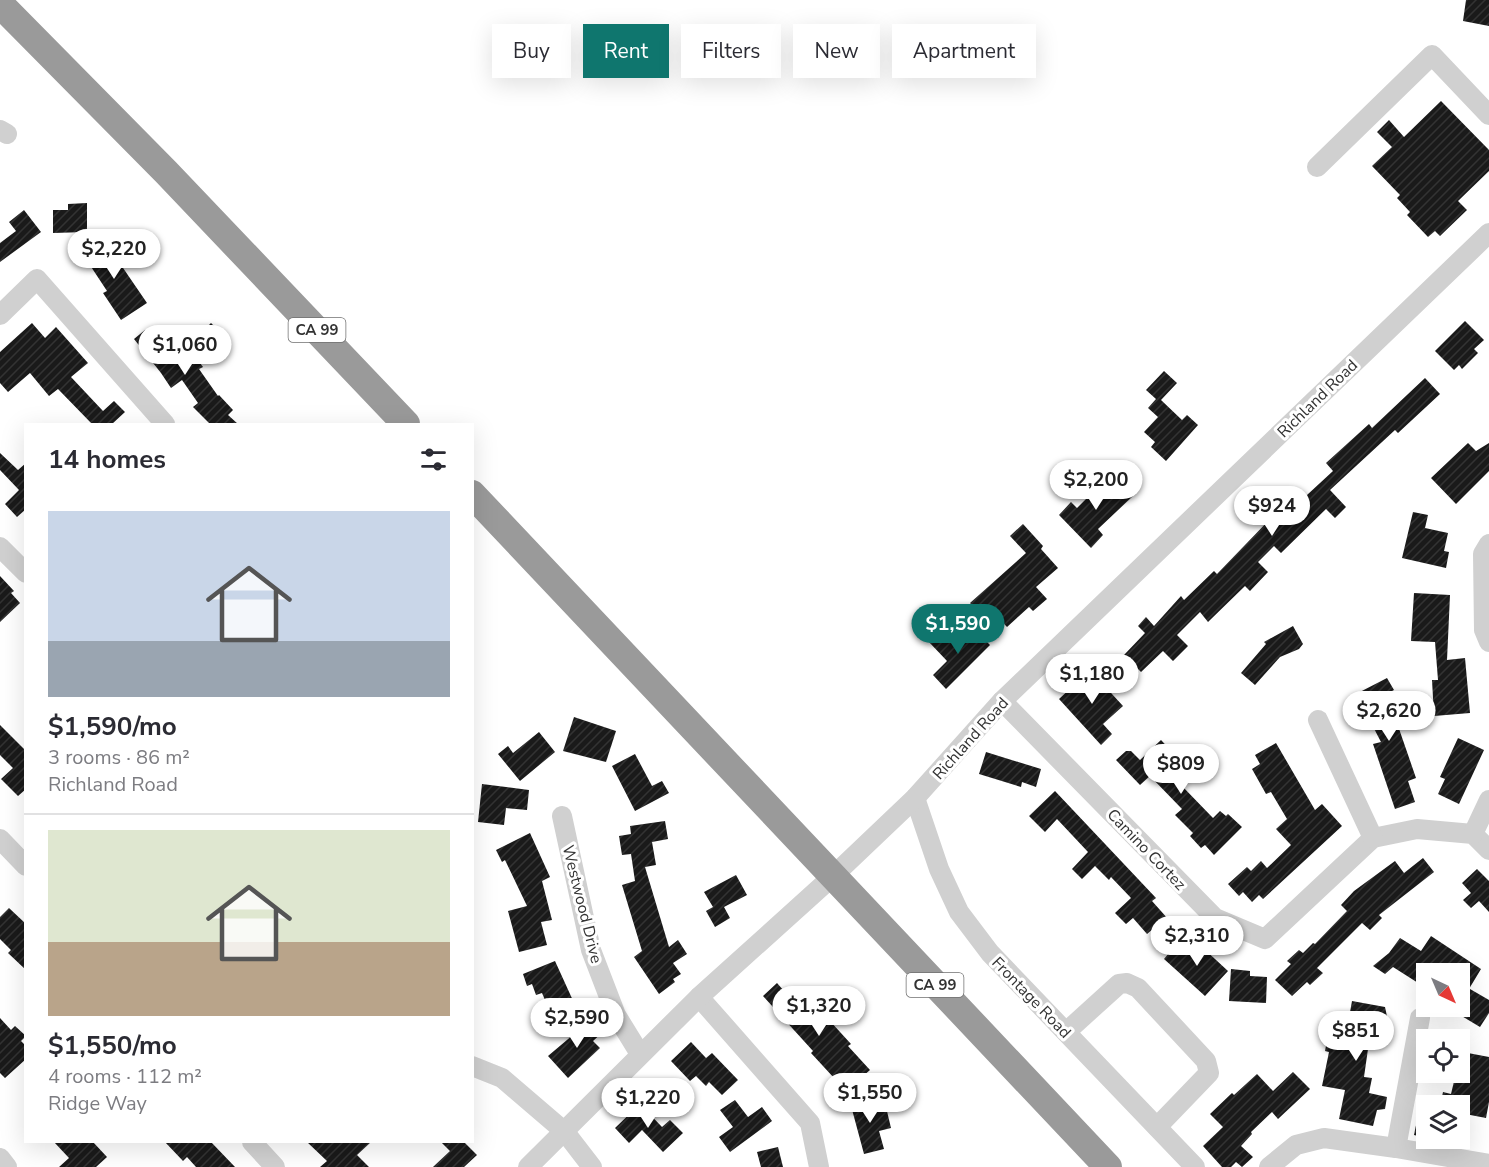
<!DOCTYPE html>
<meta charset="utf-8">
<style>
:root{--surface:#fff;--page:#f2f2f3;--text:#2b2b33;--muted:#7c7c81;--line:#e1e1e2;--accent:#0f766e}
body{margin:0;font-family:"Nunito Sans",sans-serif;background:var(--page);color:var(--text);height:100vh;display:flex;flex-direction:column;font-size:22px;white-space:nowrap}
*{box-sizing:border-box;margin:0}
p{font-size:20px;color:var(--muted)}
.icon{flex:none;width:33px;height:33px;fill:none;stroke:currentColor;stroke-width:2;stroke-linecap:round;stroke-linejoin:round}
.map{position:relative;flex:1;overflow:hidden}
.sheet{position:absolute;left:24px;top:423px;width:450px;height:720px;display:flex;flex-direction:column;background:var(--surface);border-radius:0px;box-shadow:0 6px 24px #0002}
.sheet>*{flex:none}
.banner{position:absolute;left:492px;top:24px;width:570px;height:54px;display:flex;gap:12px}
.needle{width:39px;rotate:136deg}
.buttons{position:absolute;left:1416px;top:963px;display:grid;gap:12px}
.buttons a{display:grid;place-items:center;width:54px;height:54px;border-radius:0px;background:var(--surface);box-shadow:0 6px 24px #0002;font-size:30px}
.price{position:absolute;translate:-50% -51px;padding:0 14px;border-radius:21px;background:#fff;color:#222;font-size:20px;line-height:39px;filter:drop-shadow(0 2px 3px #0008)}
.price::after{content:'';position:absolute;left:50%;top:36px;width:18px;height:14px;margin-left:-9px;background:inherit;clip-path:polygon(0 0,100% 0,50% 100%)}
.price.selected{background:var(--accent);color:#fff}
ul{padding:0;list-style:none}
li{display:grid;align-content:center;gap:12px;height:318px;padding:0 24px}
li+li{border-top:2px solid var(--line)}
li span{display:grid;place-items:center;height:186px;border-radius:0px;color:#555}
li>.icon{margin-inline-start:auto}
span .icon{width:108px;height:108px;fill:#fffc;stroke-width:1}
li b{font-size:26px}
h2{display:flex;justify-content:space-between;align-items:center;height:72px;padding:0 24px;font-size:26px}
.tag{padding:0 21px;border-radius:0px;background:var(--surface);box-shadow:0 6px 24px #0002;font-size:21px;line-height:54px}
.tag.selected{background:var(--accent);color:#fff}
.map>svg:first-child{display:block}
</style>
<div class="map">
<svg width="1489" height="1167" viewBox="0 0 1489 1167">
<defs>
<pattern id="building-hatch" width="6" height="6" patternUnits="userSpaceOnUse" patternTransform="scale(1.5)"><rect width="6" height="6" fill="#1a1a1a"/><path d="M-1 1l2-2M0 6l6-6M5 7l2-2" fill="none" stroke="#333"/></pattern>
</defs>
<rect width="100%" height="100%" fill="#fff"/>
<!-- building -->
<g fill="url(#building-hatch)">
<polygon points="1466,0 1489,0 1489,26 1463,21"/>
<polygon points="1441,101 1489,150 1489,171 1458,201 1467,210 1440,236 1435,231 1428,237 1407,215 1410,212 1397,198 1400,195 1372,166 1392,147 1377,132 1389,120 1404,137"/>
<polygon points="87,203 87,232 53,233 53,210 68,210 68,204"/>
<polygon points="24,210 41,232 0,262 0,243 16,231 9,222"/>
<polygon points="95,240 103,253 114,246 124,263 121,265 147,303 121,320 103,293 107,291 80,250"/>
<polygon points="1465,321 1484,340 1474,349 1478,353 1462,369 1459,365 1454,370 1435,351"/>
<polygon points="32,323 45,338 56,327 88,363 71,377 103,411 114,401 125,412 112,424 92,424 58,389 49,396 30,373 8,392 0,383 0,352"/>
<polygon points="211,323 225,337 210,350 197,337"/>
<polygon points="158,327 188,361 195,356 203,367 199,369 218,396 219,395 233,410 228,415 238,424 210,424 193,407 198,403 182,380 171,388 161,373 134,339 145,330 148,335"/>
<polygon points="1164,371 1177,383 1161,400 1182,420 1187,415 1198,425 1166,461 1151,447 1155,442 1144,432 1158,417 1148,408 1156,399 1146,390"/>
<polygon points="1425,378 1440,394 1398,433 1395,430 1330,490 1346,507 1335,518 1326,509 1281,553 1274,546 1258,562 1268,572 1250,591 1245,586 1208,622 1200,612 1177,635 1188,646 1173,661 1163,651 1141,672 1124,655 1145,633 1138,626 1146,617 1154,626 1181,596 1184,600 1214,571 1217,574 1275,514 1271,510 1285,497 1294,507 1333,471 1326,463 1369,424 1372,428"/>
<polygon points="1468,443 1476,451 1489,443 1489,471 1456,504 1431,478"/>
<polygon points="0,453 18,470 26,463 26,509 17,517 5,504 19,490 0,470"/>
<polygon points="1114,477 1133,496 1098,529 1103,535 1091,548 1059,515 1071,502 1077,508 1100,485 1103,488"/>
<polygon points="1413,512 1428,515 1425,528 1448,533 1444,551 1449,552 1446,568 1402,558"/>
<polygon points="1023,524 1043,546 1041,549 1058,568 1036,587 1047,599 1033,611 1029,607 1007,627 989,608 981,615 970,603 1026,553 1010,536"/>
<polygon points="0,576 14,591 11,593 20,603 0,622"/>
<polygon points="1414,593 1450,595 1447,660 1465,658 1470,713 1434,716 1432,680 1438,680 1435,642 1411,641"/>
<polygon points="1293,626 1303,644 1299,649 1280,657 1255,685 1241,673 1266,644 1264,642"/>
<polygon points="973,628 990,645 946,689 933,675 947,661 929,642 940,632 955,646"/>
<polygon points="1090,670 1123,706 1103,724 1112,734 1101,745 1059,699"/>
<polygon points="1387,678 1394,690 1388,693 1400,718 1396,720 1416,778 1408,781 1415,802 1395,809 1373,744 1381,742 1356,694"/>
<polygon points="574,717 616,731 606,762 563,751"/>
<polygon points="0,725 26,751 26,789 18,796 1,779 13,768 0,755"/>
<polygon points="539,732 555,752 520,781 498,754 508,746 513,753"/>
<polygon points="1458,738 1484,750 1459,804 1438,794 1445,779 1440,777"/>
<polygon points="1161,740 1193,774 1181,785 1213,818 1220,811 1226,816 1228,814 1242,827 1214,855 1205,845 1201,848 1190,836 1193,833 1175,815 1182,809 1150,776 1140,785 1116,760 1126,751 1131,751 1140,760"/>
<polygon points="1276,743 1315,810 1322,804 1342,826 1263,899 1259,895 1252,902 1243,892 1239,896 1228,884 1247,867 1251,871 1261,861 1267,868 1291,845 1276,829 1287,819 1271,792 1266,794 1252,769 1260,764 1255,755"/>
<polygon points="986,752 1041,769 1036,787 1022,782 1021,787 979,774"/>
<polygon points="635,754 652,786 662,781 669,793 635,811 612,766"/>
<polygon points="482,784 529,790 527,810 506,808 504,825 478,822"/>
<polygon points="1055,791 1156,898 1152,901 1177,929 1165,940 1154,928 1147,934 1133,918 1126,924 1115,913 1131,898 1111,877 1109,880 1095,866 1082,879 1072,869 1088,852 1057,819 1045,832 1029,816"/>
<polygon points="665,821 668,839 652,842 656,865 645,867 669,947 678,940 687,954 673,963 681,974 673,979 675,982 659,994 634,957 642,951 622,885 635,881 631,854 622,855 619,836 631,834 630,826"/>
<polygon points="530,833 550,877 542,881 552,920 541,922 547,945 519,952 508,911 527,906 505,860 502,862 496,850"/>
<polygon points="1423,858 1434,872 1379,915 1382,918 1370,930 1362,923 1317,968 1323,973 1310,985 1307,982 1292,996 1275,980 1291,964 1287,961 1299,950 1303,953 1313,943 1315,944 1347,911 1341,905 1354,891 1395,861 1404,873"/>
<polygon points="1477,869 1489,881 1489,912 1479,901 1471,908 1463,900 1471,893 1462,883"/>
<polygon points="736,875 747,895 724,907 730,918 715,927 706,911 713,907 704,892"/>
<polygon points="9,908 26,924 26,970 8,953 11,950 0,939 0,917"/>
<polygon points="1431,936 1481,969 1460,1004 1460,974 1426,974 1426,988 1393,967 1385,974 1373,966 1389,953 1400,938 1421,951"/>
<polygon points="1179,941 1194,955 1202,947 1228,971 1205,996 1164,959"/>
<polygon points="555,961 575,1005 551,1014 542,993 536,995 532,984 527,986 523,974"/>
<polygon points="1231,969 1250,971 1250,976 1267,977 1266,1003 1229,1001"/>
<polygon points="777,983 784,991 787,988 813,1015 819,1009 851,1044 848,1046 870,1070 846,1091 811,1053 813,1051 763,996"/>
<polygon points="1470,989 1489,1000 1489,1013 1480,1027 1455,1012"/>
<polygon points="1352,1001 1385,1007 1388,1021 1391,1022 1389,1036 1374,1034 1371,1049 1368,1049 1364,1077 1372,1078 1369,1093 1387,1097 1385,1109 1377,1110 1373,1126 1339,1119 1345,1090 1322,1086 1329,1052 1325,1051 1330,1025 1347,1029"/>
<polygon points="0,1018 11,1030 15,1026 26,1036 21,1041 26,1046 26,1059 5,1078 0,1073"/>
<polygon points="593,1018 604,1031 593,1041 600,1048 568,1078 548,1056"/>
<polygon points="691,1042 706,1058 712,1053 738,1080 722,1095 709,1082 706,1086 696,1076 690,1081 671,1061"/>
<polygon points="1468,1053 1489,1057 1489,1102 1486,1118 1460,1113 1460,1106 1440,1106 1443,1092 1451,1094 1456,1073 1464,1074"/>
<polygon points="1293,1072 1310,1089 1278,1119 1272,1112 1251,1132 1252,1134 1241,1146 1253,1157 1242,1167 1236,1162 1231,1167 1222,1167 1203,1146 1223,1127 1210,1114 1232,1093 1234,1095 1257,1074 1273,1091"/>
<polygon points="873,1096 876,1110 886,1107 891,1128 879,1131 884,1149 864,1154 850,1102"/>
<polygon points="735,1100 748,1117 762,1107 772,1121 730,1152 719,1137 733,1127 720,1110"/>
<polygon points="1421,1101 1426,1102 1426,1138 1414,1135"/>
<polygon points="640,1104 662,1127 670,1120 683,1133 663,1152 642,1130 629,1143 615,1128"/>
<polygon points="54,1142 93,1142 107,1157 96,1167 59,1167 69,1158"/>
<polygon points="165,1142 211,1142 235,1167 196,1167 187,1157 183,1161"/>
<polygon points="307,1142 371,1142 357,1155 369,1167 320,1167 327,1161"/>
<polygon points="441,1142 464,1142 477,1155 464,1167 433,1167 450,1151"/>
<polygon points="778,1147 783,1167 761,1167 757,1152"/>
</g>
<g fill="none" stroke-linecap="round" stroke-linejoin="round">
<!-- minor -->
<g stroke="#d0d0d0" stroke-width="20">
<polyline points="0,130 7,134"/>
<polyline points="1317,167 1432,55 1489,115"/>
<polyline points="0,315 37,279 165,424"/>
<polyline points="1489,544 1483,554 1484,630 1489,642"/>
<polyline points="0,547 26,573"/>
<polyline points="1002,701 1215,918 1265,939 1373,838 1417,829 1473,834 1489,850"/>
<polyline points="1318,720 1373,838"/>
<polyline points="915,798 939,869 959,912 990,953 1195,1167"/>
<polyline points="562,816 591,950 616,1015 640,1054"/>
<polyline points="1473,834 1489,800"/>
<polyline points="0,839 26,866"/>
<polyline points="699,997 810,1123 819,1167"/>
<polyline points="1066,1032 1119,984 1127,983 1138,988 1206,1061 1209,1073 1157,1127"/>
<polyline points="472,1066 502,1078 565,1132 592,1167"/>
<polyline points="252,1142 275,1167"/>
<polyline points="1396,1148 1420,1018"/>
<polyline points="0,1158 7,1167"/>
<polyline points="528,1167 699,997 832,877 915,798 1002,701 1489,233"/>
<polyline points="1269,1167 1296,1145 1324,1138 1396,1148 1489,1164"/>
</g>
<!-- highway -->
<g stroke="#9a9a9a" stroke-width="28">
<polyline points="0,4 166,172 406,424"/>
<polyline points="472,494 1108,1167"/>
</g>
</g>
<g text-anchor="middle" stroke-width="6" stroke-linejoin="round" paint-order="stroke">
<!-- shield labels -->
<g fill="#fff" stroke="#707070" stroke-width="1.5">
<rect x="288.5" y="318" width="57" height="24" rx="4.5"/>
<rect x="906.5" y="973" width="57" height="24" rx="4.5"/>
</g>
<g font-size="15" font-weight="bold" fill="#333">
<text x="317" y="335">CA 99</text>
<text x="935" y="990">CA 99</text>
</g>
<!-- street labels -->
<g font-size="16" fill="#333" stroke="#fff">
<text transform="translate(1317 398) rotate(-44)" y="6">Richland Road</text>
<text transform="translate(970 738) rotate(-48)" y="6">Richland Road</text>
<text transform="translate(1147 849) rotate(46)" y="6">Camino Cortez</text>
<text transform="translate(583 904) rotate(76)" y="6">Westwood Drive</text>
<text transform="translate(1032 997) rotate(46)" y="6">Frontage Road</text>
</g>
</g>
</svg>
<div class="buttons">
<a><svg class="needle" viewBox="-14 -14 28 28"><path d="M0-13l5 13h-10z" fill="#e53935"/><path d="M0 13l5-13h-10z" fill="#7c7c81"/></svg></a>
<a><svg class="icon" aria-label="locate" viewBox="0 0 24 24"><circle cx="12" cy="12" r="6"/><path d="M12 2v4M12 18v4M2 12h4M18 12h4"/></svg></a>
<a><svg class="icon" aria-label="layers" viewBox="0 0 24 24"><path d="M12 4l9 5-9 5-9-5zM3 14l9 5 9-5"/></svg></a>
</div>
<b class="price" style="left:114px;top:280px">$2,220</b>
<b class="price" style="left:185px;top:376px">$1,060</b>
<b class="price" style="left:1096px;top:511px">$2,200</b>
<b class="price" style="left:1272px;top:537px">$924</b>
<b class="price selected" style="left:958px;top:655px">$1,590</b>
<b class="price" style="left:1092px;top:705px">$1,180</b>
<b class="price" style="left:1389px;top:742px">$2,620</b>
<b class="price" style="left:1181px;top:795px">$809</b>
<b class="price" style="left:1197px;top:967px">$2,310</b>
<b class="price" style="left:819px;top:1037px">$1,320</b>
<b class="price" style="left:577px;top:1049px">$2,590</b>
<b class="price" style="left:1356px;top:1062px">$851</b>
<b class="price" style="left:870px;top:1124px">$1,550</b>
<b class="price" style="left:648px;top:1129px">$1,220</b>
<div class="banner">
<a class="tag">Buy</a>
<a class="tag selected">Rent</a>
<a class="tag">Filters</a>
<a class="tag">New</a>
<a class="tag">Apartment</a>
</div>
<section class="sheet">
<h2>14 homes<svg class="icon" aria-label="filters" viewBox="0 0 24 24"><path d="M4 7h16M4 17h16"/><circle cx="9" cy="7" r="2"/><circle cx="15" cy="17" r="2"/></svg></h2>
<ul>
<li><span style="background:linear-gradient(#c9d6e8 70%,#9aa5b1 0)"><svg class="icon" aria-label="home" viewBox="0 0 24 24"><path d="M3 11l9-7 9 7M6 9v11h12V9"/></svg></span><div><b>$1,590/mo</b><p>3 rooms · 86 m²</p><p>Richland Road</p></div></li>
<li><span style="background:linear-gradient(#dfe7d0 60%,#b9a48a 0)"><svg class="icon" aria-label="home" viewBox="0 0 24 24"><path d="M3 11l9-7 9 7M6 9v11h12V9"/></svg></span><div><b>$1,550/mo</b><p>4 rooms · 112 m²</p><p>Ridge Way</p></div></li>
</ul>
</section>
</div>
